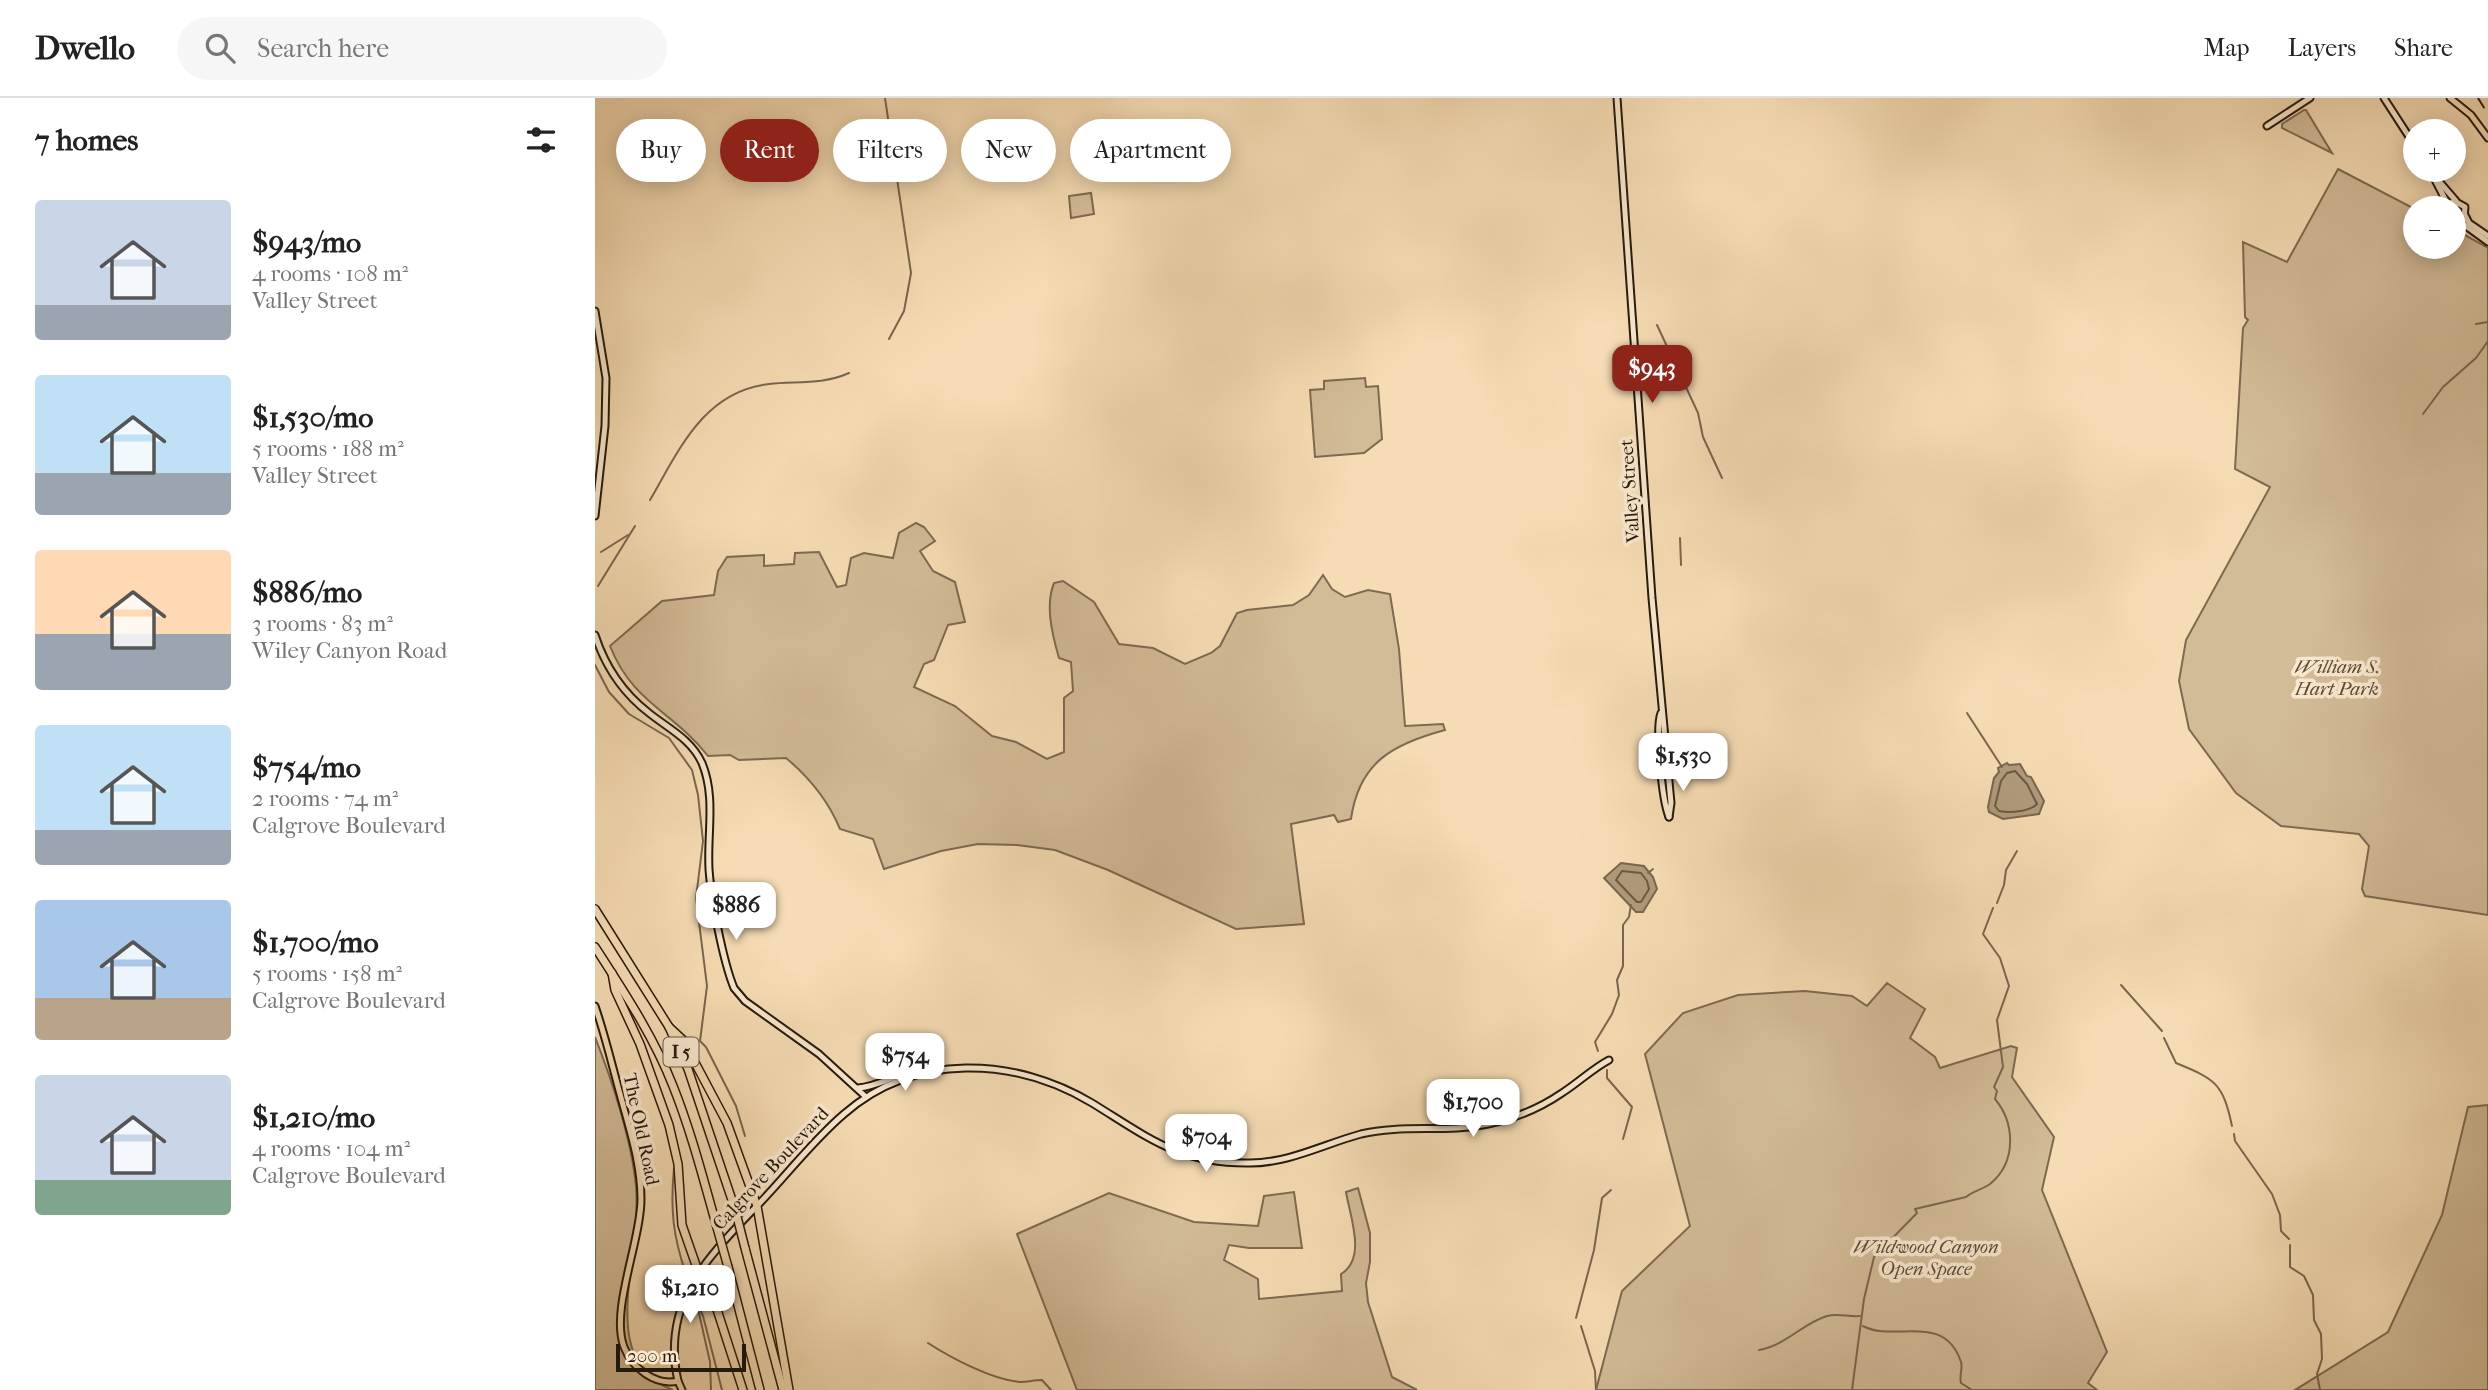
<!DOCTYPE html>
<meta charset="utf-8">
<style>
:root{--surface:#fff;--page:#f6f6f6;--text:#222;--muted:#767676;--line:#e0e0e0;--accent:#8f2418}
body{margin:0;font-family:"IM FELL French Canon",serif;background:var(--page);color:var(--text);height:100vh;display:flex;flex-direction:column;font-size:26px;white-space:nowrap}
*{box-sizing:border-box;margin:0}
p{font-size:23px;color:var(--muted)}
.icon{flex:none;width:38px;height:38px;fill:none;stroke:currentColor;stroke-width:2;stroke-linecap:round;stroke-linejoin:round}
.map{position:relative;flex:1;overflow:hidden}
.sheet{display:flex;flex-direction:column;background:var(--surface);width:595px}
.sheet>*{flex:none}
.banner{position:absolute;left:21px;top:21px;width:665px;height:63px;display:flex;gap:14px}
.buttons{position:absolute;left:1808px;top:21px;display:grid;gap:14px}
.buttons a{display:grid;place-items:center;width:63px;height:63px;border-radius:50%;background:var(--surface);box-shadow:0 4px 18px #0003;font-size:35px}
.scale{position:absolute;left:21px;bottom:18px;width:130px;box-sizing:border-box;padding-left:7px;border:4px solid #251a0b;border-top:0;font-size:19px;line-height:24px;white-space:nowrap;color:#251a0b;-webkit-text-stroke:5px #f9e8ce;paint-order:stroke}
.price{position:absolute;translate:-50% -60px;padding:0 16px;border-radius:14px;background:#fff;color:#222;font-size:23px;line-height:46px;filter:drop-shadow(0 2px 4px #0008)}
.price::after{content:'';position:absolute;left:50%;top:42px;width:21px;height:16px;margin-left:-10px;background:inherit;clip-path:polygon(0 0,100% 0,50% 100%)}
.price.current{background:var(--accent);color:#fff}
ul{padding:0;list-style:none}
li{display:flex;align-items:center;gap:21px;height:175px;padding:0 35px}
li span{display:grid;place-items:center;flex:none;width:196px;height:140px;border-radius:7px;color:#555}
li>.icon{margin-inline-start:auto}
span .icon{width:84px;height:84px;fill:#fffc;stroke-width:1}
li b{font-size:30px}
h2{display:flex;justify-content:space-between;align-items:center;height:84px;padding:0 35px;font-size:30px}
.tag{padding:0 24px;border-radius:32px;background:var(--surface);box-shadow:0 4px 18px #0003;font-size:24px;line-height:63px}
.tag.current{background:var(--accent);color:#fff}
header{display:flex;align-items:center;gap:42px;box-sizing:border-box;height:98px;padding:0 35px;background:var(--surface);border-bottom:2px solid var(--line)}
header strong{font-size:33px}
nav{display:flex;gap:38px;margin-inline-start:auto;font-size:24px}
.search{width:490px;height:63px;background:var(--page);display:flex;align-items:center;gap:18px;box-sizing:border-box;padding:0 24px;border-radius:38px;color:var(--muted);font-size:26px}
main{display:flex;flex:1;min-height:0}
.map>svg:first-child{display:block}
</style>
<header>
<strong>Dwello</strong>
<div class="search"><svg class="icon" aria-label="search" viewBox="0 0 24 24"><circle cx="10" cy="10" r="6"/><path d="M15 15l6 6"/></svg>Search here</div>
<nav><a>Map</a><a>Layers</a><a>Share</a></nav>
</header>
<main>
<section class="sheet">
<h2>7 homes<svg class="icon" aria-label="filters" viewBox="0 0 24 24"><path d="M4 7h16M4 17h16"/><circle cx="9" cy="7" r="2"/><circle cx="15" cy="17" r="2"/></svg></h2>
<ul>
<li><span style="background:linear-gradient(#c9d6e8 75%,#9aa5b1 0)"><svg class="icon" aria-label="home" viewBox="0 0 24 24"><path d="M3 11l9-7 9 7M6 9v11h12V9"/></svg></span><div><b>$943/mo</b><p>4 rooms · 108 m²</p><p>Valley Street</p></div></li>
<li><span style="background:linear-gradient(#bfe0f5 70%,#9aa5b1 0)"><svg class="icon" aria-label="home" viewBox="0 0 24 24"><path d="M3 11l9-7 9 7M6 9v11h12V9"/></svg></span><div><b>$1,530/mo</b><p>5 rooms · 188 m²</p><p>Valley Street</p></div></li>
<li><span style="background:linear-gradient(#ffd9b3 60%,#9aa5b1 0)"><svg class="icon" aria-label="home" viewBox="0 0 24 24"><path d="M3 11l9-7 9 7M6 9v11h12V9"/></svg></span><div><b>$886/mo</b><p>3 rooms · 83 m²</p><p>Wiley Canyon Road</p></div></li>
<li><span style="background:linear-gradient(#bfe0f5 75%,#9aa5b1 0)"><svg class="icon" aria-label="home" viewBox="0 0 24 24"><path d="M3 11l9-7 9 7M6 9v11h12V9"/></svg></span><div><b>$754/mo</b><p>2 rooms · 74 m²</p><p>Calgrove Boulevard</p></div></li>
<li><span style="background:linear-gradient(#a9c7e8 70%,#b9a48a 0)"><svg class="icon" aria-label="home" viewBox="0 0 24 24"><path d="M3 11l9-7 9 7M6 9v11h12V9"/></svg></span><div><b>$1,700/mo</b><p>5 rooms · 158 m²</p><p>Calgrove Boulevard</p></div></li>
<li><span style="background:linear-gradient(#c9d6e8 75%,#7fa58c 0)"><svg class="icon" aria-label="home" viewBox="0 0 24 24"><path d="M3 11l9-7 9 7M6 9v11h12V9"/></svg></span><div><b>$1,210/mo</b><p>4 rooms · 104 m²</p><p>Calgrove Boulevard</p></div></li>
</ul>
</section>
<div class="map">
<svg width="1893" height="1292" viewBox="0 0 1893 1292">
<rect width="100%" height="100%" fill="#f6dcb4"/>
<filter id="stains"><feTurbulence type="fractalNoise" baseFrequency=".00286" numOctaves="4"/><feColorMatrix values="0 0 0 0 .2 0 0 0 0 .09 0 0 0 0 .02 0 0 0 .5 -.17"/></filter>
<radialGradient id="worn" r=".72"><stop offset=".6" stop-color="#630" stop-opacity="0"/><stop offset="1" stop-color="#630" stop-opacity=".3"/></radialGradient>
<!-- green -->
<g fill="#d2bb97" stroke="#7c6a51" stroke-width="2">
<polygon points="1709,12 1711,12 1737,55 1687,30 1687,26"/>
<polygon points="1743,71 1820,111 1820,149 1858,149 1859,131 1893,150 1893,817 1770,798 1767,791 1774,748 1764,736 1686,728 1641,695 1594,631 1584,583 1591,542 1675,389 1640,371 1648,230 1653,222 1650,219 1648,144 1692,164"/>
<polygon points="496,95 499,116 476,120 474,98"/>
<polygon points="770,280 771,289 783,288 787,341 769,355 720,359 715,292 729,291 729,283"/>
<path d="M 321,425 L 329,429 L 340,443 L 325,453 L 338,473 L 360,484 L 370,524 L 353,527 L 339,562 L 329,566 L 319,589 L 360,608 L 397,638 L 421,644 L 452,661 L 469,654 L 469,600 L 478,593 L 476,564 L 464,560 C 457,536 450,507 459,485 L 468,483 L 499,504 L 524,546 L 558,550 L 590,566 L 616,555 L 625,548 L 642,515 L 652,512 L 698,507 L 714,497 L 728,477 L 737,491 L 750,499 L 773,492 L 795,496 L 804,551 L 810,628 L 848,626 L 850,632 C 798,646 764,664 756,721 L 743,724 L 739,717 L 696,726 L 709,826 L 641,831 L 513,772 L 460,752 L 422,747 L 383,746 L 346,753 L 289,771 L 278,741 L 245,731 C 233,702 215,680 191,660 L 144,662 L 135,657 L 113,658 C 78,613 38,606 15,548 L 67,503 L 119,497 L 123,473 L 132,459 L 169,457 L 169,468 L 199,466 L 200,455 L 224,454 L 242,489 L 251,487 L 256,460 L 269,455 L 298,460 L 304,435 Z"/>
<polygon points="1292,885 1330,911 1315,940 1340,959 1345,970 1416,948 1422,950 1417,979 1459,1039 1447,1092 1512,1254 1493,1285 1502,1292 1001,1292 1027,1193 1095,1128 1050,956 1088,915 1143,897 1210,893 1257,898 1272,908"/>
<path d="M 0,939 C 17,982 37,1043 41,1089 C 47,1161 0,1264 78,1292 L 0,1292 Z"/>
<polygon points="1893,1007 1893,1292 1700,1292 1793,1234 1847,1117 1873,1009"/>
<path d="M 763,1090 L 775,1135 L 775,1164 L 771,1185 L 773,1204 L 797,1279 L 822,1292 L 482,1292 L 422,1136 L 514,1095 L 599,1124 L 663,1128 L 669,1098 L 699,1094 L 707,1150 L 654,1150 L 634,1147 L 629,1162 L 663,1181 L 664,1201 L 747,1193 L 746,1176 C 772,1161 755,1118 751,1094 Z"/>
</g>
<!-- water -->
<g fill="#af9a7b" stroke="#78674e" stroke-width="2">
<polygon points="1412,665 1414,667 1425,666 1432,678 1436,679 1449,703 1444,716 1408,721 1394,714 1393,709 1399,680 1404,674 1403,670"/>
<polygon points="1026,765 1049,768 1058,779 1062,791 1048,814 1041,814 1009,780"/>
</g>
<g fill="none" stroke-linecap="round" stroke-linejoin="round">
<!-- shore -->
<g stroke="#6a5a43" stroke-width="2">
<path d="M 1420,673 L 1432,686 L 1442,706 C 1434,714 1415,715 1404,713 L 1400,708 L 1406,683 L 1412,675 Z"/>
<polygon points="1027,773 1046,775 1052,783 1054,791 1046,804 1042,804 1021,782"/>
</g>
<!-- stream -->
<g stroke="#78674e" stroke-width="2">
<polyline points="290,0 316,175 309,213 294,241"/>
<polyline points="1881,226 1893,224"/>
<polyline points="1062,227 1103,315 1108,339 1127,380"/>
<polyline points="1828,316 1848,289 1881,260 1893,243"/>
<path d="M 55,402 C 84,352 109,293 174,286 C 202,283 227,287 254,275"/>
<polyline points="1085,440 1086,467"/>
<polyline points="6,454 33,437"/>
<polyline points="3,488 40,428"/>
<polyline points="0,567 14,594 34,616 74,640 97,672 103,697 108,743 101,800 112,888 105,943 111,949 141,1008 150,1038"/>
<polyline points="1372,615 1407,669"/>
<polyline points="1053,775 1058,771"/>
<polyline points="1402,805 1409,787 1411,772 1422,753"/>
<polyline points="1526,887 1567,933"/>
<path d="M 1569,940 L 1581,965 C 1620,981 1628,985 1637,1028"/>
<polyline points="1003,953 1000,944 1017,916 1024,897 1022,882 1028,868 1028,827 1034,819 1036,807"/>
<polyline points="1012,972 1012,980 1037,1009 1028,1041"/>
<polyline points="1639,1036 1640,1043 1677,1096 1685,1117 1686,1133 1694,1141"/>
<path d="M 79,1070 C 75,1112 78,1139 92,1179"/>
<polyline points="1695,1147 1695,1169 1709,1178 1718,1197 1719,1222 1726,1236 1727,1261 1722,1276 1725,1292"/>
<polyline points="99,1199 108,1218 127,1292"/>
<polyline points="103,1211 115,1264 116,1292"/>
<polyline points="981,1220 999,1152 1007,1100 1016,1092"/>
<polyline points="986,1228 1000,1273 1001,1292"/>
<path d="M 1268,1228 C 1299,1245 1349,1213 1366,1264 C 1368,1271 1364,1277 1366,1285 L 1377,1292"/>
<path d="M 333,1245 C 356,1260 398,1282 425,1284 C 432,1284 440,1282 447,1282 L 456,1292"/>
<path d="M 1164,1252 C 1190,1248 1208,1225 1232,1218 C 1242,1215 1254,1219 1265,1218"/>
<path d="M 1257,1292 L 1269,1201 L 1279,1159 L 1322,1115 L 1320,1111 L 1371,1099 C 1378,1093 1388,1091 1395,1086 C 1422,1064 1420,1025 1400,1001 L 1402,993 L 1399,989 L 1408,969 L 1402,922 L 1414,888 L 1405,860 L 1388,836 L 1398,810"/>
</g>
<!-- secondary casing -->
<g stroke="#251a0b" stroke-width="9">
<g id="secondary">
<polyline points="1022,0 1057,500 1076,705 1074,719"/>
<polyline points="1789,0 1820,48"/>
<polyline points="1672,28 1715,0"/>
<polyline points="1835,72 1853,107"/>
<polyline points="1842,81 1861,103"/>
<polyline points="1851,110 1859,103 1870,109 1869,119 1858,123"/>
<polyline points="1870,117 1874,125 1893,138"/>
<polyline points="1864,123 1893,144"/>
<polyline points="0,213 11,280 10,328 0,418"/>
<path d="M 0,537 C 10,568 28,595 54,615 C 74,631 96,641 107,665 C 121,699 112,735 114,771 C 116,801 128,863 139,890 L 150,903 L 224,956 L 271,999"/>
<path d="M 1066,615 C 1060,631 1067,702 1074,719"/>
<path d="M 263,990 C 290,988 312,967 340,972"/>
<path d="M 83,1283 C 66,1207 110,1162 158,1112 C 189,1081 215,1045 249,1016 C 320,954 420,959 497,1005 C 554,1040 584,1066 655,1065 C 694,1065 729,1046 766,1036 C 808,1026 851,1035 893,1026 C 918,1021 945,1010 967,995 C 983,985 997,971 1014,962"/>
</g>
</g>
<!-- primary casing -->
<g stroke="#251a0b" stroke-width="9">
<g id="primary">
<polyline points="1855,0 1876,17 1893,40"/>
<path d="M 0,908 C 10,937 17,967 25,996 C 34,1030 46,1065 46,1101 C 46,1143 15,1212 29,1249 C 37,1270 60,1288 83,1283 L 87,1292"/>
</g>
</g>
<!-- highway casing -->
<g stroke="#251a0b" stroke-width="10">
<g id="highway">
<polyline points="0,811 74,929 93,971 140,1111"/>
<path d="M 0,849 C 29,894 59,939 78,988 C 96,1033 108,1080 121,1126"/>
<polyline points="17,875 20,892 45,946 74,1027 83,1066 87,1127 103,1173 116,1193 148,1292"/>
<polyline points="74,929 88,942 132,1025 162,1108 194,1292"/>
<polyline points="150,1150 188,1292"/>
<polyline points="133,1169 165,1292"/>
</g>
</g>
<!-- secondary -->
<use href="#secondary" stroke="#f9e8ce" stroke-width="5"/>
<!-- primary -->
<use href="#primary" stroke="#f6dcb4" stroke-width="5"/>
<!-- highway -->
<use href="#highway" stroke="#f6dcb4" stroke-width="7"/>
<!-- rail -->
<polyline stroke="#251a0b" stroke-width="2" stroke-dasharray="12 12" stroke-linecap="butt" points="1883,0 1893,16"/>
<!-- highway-bridge casing -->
<g stroke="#251a0b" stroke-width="10" stroke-linecap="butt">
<g id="highway-bridge">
<polyline points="140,1111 150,1150"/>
<polyline points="121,1126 133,1169"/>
</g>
</g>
<!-- highway-bridge -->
<use href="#highway-bridge" stroke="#f6dcb4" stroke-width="7"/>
</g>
<g text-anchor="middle" stroke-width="7" stroke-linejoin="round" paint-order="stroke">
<!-- shield labels -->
<rect fill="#f9e8ce" stroke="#655846" stroke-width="2" x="68.5" y="939.5" width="35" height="29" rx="5"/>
<g font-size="18" font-weight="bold" fill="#251a0b">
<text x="86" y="960">I 5</text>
</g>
<!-- street labels -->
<g font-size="19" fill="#251a0b" stroke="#f9e8ce">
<text transform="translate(1034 393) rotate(-94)" y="7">Valley Street</text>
<text transform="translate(47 1031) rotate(78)" y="7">The Old Road</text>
<text transform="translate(175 1070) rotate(-47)" y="7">Calgrove Boulevard</text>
</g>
<!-- park labels -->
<g font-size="19" font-style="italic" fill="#594a35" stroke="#f9e8ce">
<text x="1742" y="575">William S.<tspan x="1742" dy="22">Hart Park</tspan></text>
<text x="1331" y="1155">Wildwood Canyon<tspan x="1331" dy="22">Open Space</tspan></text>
</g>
</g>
<rect width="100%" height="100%" filter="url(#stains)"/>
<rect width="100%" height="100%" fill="url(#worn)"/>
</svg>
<div class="buttons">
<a>+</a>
<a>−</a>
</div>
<div class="scale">200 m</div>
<b class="price current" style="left:1057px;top:307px">$943</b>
<b class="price" style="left:1088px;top:695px">$1,530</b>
<b class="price" style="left:141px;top:844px">$886</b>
<b class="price" style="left:310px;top:995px">$754</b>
<b class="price" style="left:878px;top:1041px">$1,700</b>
<b class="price" style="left:611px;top:1076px">$704</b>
<b class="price" style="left:95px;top:1227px">$1,210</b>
<div class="banner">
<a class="tag">Buy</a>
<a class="tag current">Rent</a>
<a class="tag">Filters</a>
<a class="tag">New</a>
<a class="tag">Apartment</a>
</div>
</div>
</main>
